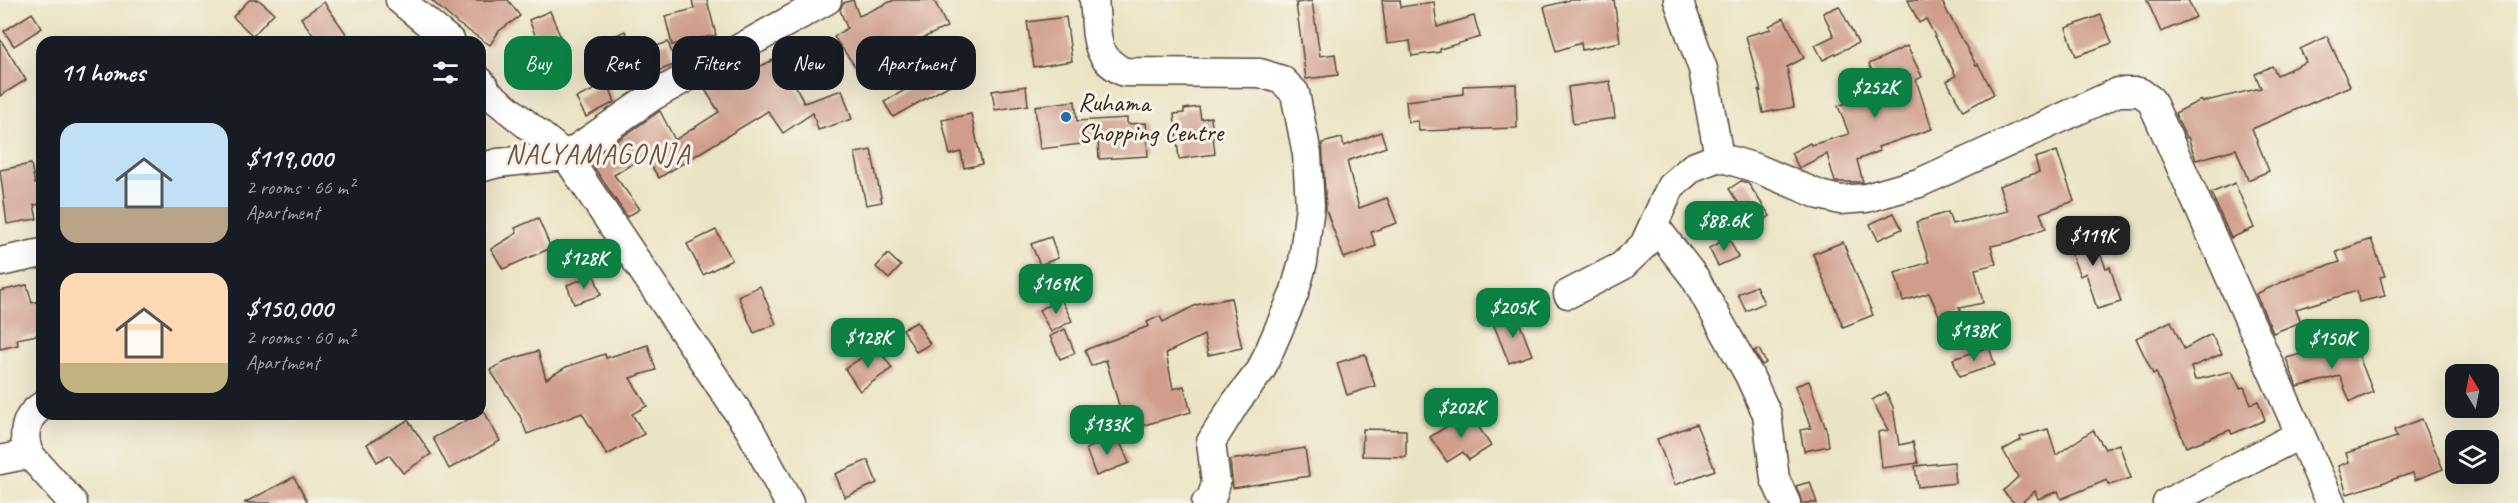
<!DOCTYPE html>
<meta charset="utf-8">
<style>
:root{--surface:#171b24;--page:#20242c;--text:#f1f3f6;--muted:#9ea1a6;--accent:#0b8043}
body{margin:0;font-family:Caveat,sans-serif;background:var(--page);color:var(--text);height:100vh;display:flex;flex-direction:column;font-size:22px;white-space:nowrap}
*{box-sizing:border-box;margin:0}
p{font-size:20px;color:var(--muted)}
.icon{flex:none;width:33px;height:33px;fill:none;stroke:currentColor;stroke-width:2;stroke-linecap:round;stroke-linejoin:round}
.map{position:relative;flex:1;overflow:hidden}
.details{position:absolute;left:36px;top:36px;width:450px;height:384px;display:flex;flex-direction:column;background:var(--surface);border-radius:18px;box-shadow:0 6px 24px #0002}
.details>*{flex:none}
.banner{position:absolute;left:504px;top:36px;width:570px;height:54px;display:flex;gap:12px}
.needle{width:39px;rotate:350deg}
.tools{position:absolute;left:2445px;top:364px;display:grid;gap:12px}
.tools a{display:grid;place-items:center;width:54px;height:54px;border-radius:12px;background:var(--surface);box-shadow:0 6px 24px #0002;font-size:30px}
.price{position:absolute;translate:-50% -51px;padding:0 14px;border-radius:12px;background:var(--accent);color:#fff;font-size:20px;line-height:39px;filter:drop-shadow(0 2px 3px #0008)}
.price::after{content:'';position:absolute;left:50%;top:36px;width:18px;height:14px;margin-left:-9px;background:inherit;clip-path:polygon(0 0,100% 0,50% 100%)}
.price.on{background:#222;color:#fff}
ul{padding:0;list-style:none}
li{display:flex;align-items:center;gap:18px;height:150px;padding:0 24px}
li span{display:grid;place-items:center;flex:none;width:168px;height:120px;border-radius:18px;color:#555}
li>.icon{margin-inline-start:auto}
span .icon{width:72px;height:72px;fill:#fffc;stroke-width:1}
li b{font-size:26px}
h2{display:flex;justify-content:space-between;align-items:center;height:72px;padding:0 24px;font-size:26px}
.chip{padding:0 21px;border-radius:18px;background:var(--surface);box-shadow:0 6px 24px #0002;font-size:21px;line-height:54px}
.chip.on{background:var(--accent);color:#fff}
.map>svg:first-child{display:block}
</style>
<div class="map">
<svg width="2518" height="503" viewBox="0 0 2518 503">
<rect width="100%" height="100%" fill="#f7f3e8"/>
<filter id="ink" filterUnits="userSpaceOnUse"><feTurbulence type="fractalNoise" baseFrequency=".0167" numOctaves="2"/><feDisplacementMap in="SourceGraphic" scale="12" xChannelSelector="R" yChannelSelector="G"/><feConvolveMatrix kernelMatrix="1 2 1 2 8 2 1 2 1" color-interpolation-filters="sRGB"/></filter>
<filter id="wash" filterUnits="userSpaceOnUse"><feTurbulence type="fractalNoise" baseFrequency=".008" numOctaves="4" result="noise"/><feDisplacementMap in="SourceGraphic" scale="24" xChannelSelector="R" yChannelSelector="G"/><feGaussianBlur stdDeviation="1.35" result="paint"/><feColorMatrix in="noise" values="0 0 0 0 0 0 0 0 0 0 0 0 0 0 0 0 0 1.4 0 .05"/><feComposite in="paint" operator="in"/></filter>
<g filter="url(#wash)">
<rect width="100%" height="100%" fill="#ebe4c4"/>
<g id="blocks">
<!-- building -->
<g fill="#d09d8b">
<polygon points="249,0 259,0 274,13 253,36 233,17"/>
<polygon points="431,0 508,0 520,16 499,31 490,45 457,23"/>
<polygon points="692,0 707,0 716,35 672,45 665,16 694,9"/>
<polygon points="853,0 859,16 894,0 934,0 947,27 888,54 885,49 857,69 834,37 847,28 840,10 843,3"/>
<polygon points="1382,0 1400,0 1401,7 1434,2 1437,27 1474,16 1480,37 1440,49 1440,52 1412,56 1410,41 1387,44"/>
<polygon points="1570,0 1614,0 1620,42 1582,50 1581,43 1556,51 1544,7"/>
<polygon points="1908,0 1941,0 1976,65 1978,64 1994,94 1963,111 1947,81 1956,76 1926,19 1919,23"/>
<polygon points="2147,0 2188,0 2196,17 2161,32"/>
<polygon points="1312,1 1320,56 1335,54 1338,75 1306,79 1296,3"/>
<polygon points="324,2 352,42 318,42 301,18"/>
<polygon points="1839,6 1858,43 1823,60 1815,45 1834,36 1823,13"/>
<polygon points="550,11 563,43 542,52 529,20"/>
<polygon points="32,13 42,28 14,46 4,31"/>
<polygon points="2101,15 2112,43 2076,56 2066,28"/>
<polygon points="1066,17 1072,61 1034,67 1027,22"/>
<polygon points="1784,18 1804,58 1787,67 1794,107 1763,113 1759,91 1761,91 1746,36 1771,29 1769,26"/>
<polygon points="625,31 642,65 618,76 601,42"/>
<polygon points="2327,36 2350,86 2252,129 2269,171 2248,180 2236,149 2196,160 2188,137 2186,138 2175,113 2201,100 2202,102 2261,88 2255,74 2272,66 2277,75 2306,62 2300,49"/>
<polygon points="0,39 26,80 0,96"/>
<polygon points="668,42 676,64 651,74 643,51"/>
<polygon points="1907,46 1922,77 1916,80 1932,129 1878,147 1880,151 1857,160 1863,182 1835,182 1827,154 1799,168 1791,153 1810,143 1811,145 1849,134 1838,106 1881,89 1869,64"/>
<polygon points="781,56 804,103 842,90 852,119 818,130 813,113 783,133 768,111 659,178 645,156 614,175 640,209 627,217 589,160 660,111 675,140 719,112 704,88 728,74 732,80"/>
<polygon points="950,64 959,80 893,117 884,102"/>
<polygon points="1610,81 1615,118 1573,124 1568,87"/>
<polygon points="608,83 615,102 586,117 576,98"/>
<polygon points="1516,84 1517,128 1419,131 1418,121 1408,122 1406,101 1463,94 1463,86"/>
<polygon points="1026,86 1028,105 995,110 992,91"/>
<polygon points="1075,101 1077,121 1127,118 1127,124 1146,123 1148,156 1099,159 1098,142 1040,149 1035,106"/>
<polygon points="1199,107 1201,119 1211,117 1215,154 1179,159 1174,114 1184,113 1184,109"/>
<polygon points="971,114 982,164 964,168 961,152 950,155 942,120"/>
<polygon points="1381,132 1386,147 1347,161 1359,208 1387,198 1397,223 1371,232 1376,246 1344,258 1326,210 1322,143 1342,138 1344,146"/>
<polygon points="871,150 882,202 866,205 855,153"/>
<polygon points="2057,151 2074,201 2040,213 2046,228 2010,242 1991,246 1996,264 1975,269 1983,303 1959,308 1961,314 1942,322 1929,293 1903,301 1895,273 1929,262 1916,222 1948,212 1952,224 2008,211 1999,186 2039,172 2035,158"/>
<polygon points="31,164 35,184 42,182 42,204 34,205 37,219 7,224 0,170"/>
<polygon points="1741,181 1748,183 1770,216 1754,227 1729,189"/>
<polygon points="2235,183 2254,228 2231,238 2211,193"/>
<polygon points="1894,213 1902,229 1878,240 1870,224"/>
<polygon points="538,218 551,248 503,269 491,249 517,233 515,228"/>
<polygon points="2089,226 2106,268 2110,267 2121,302 2097,309 2086,273 2080,276 2064,236"/>
<polygon points="716,230 732,260 703,275 687,244"/>
<polygon points="1051,237 1058,258 1040,265 1031,244"/>
<polygon points="1729,238 1738,257 1718,266 1709,248"/>
<polygon points="2371,239 2385,276 2380,277 2385,296 2359,302 2357,291 2296,309 2301,322 2273,333 2256,294 2295,276 2340,262 2336,252"/>
<polygon points="1843,242 1873,315 1843,327 1813,254"/>
<polygon points="888,254 901,266 889,279 876,267"/>
<polygon points="594,275 601,295 574,304 567,285"/>
<polygon points="27,285 32,303 42,300 42,334 17,339 18,345 0,349 0,291"/>
<polygon points="760,286 776,324 754,333 738,296"/>
<polygon points="1756,286 1764,303 1746,311 1738,294"/>
<polygon points="1231,298 1242,348 1208,355 1204,335 1166,353 1173,389 1184,386 1191,412 1126,430 1106,360 1091,366 1085,350 1149,326 1147,322 1160,316 1163,322 1196,305"/>
<polygon points="1061,299 1072,321 1051,332 1039,310"/>
<polygon points="1516,314 1532,355 1509,363 1493,323"/>
<polygon points="2171,321 2184,349 2211,334 2222,354 2191,367 2195,380 2232,371 2240,388 2244,387 2251,404 2258,401 2265,420 2232,434 2230,430 2186,447 2156,372 2153,374 2136,338"/>
<polygon points="917,322 930,344 916,352 903,329"/>
<polygon points="1065,329 1075,353 1060,359 1050,336"/>
<polygon points="2353,341 2373,392 2350,402 2340,376 2297,387 2286,358 2317,350 2318,355"/>
<polygon points="648,345 656,370 630,378 647,406 632,414 644,434 607,455 582,413 527,434 520,416 490,370 505,361 538,351 546,379 566,367 605,354 606,358"/>
<polygon points="877,347 892,368 860,391 845,369"/>
<polygon points="1989,347 1995,365 1959,377 1953,359"/>
<polygon points="1759,349 1766,363 1762,365 1754,351"/>
<polygon points="1365,354 1375,386 1347,395 1337,363"/>
<polygon points="1809,381 1827,432 1829,446 1804,451 1800,430 1811,428 1795,386"/>
<polygon points="1886,392 1893,407 1899,445 1913,442 1918,463 1882,468 1878,432 1888,430 1872,400"/>
<polygon points="484,411 500,441 449,469 433,438"/>
<polygon points="1469,412 1491,446 1469,460 1463,452 1447,462 1430,437"/>
<polygon points="2422,419 2443,469 2415,480 2413,473 2347,494 2338,466 2349,462 2346,453 2397,437 2394,430"/>
<polygon points="408,420 431,454 403,473 389,455 377,462 367,444"/>
<polygon points="1696,424 1715,470 1675,485 1657,439"/>
<polygon points="1363,429 1406,430 1406,457 1362,456"/>
<polygon points="2048,429 2056,455 2093,430 2105,449 2119,444 2131,478 2109,485 2107,480 2061,499 2058,491 2038,499 2035,491 2021,503 2014,503 2003,491 2018,477 2003,450 2021,440 2020,437"/>
<polygon points="1118,437 1129,463 1096,476 1086,449"/>
<polygon points="1305,448 1309,476 1233,488 1230,460"/>
<polygon points="868,460 877,483 845,497 835,474"/>
<polygon points="1954,462 1956,483 1918,487 1915,466"/>
<polygon points="294,477 308,503 244,503"/>
<polygon points="1810,482 1817,503 1802,503 1796,486"/>
</g>
</g>
</g>
<g filter="url(#ink)">
<use href="#blocks" fill-opacity="0" stroke="#554637" stroke-width="1.5"/>
<g fill="none" stroke-linecap="round" stroke-linejoin="round">
<!-- minor casing -->
<g stroke="#554637" stroke-width="31">
<g id="minor">
<polyline points="400,0 451,42"/>
<path d="M 1094,0 C 1098,32 1091,56 1124,72 L 1260,73 L 1282,80 L 1295,93 L 1307,154 L 1310,206 L 1303,262 L 1294,294 L 1261,370 L 1236,402 L 1211,442 L 1216,483 L 1211,500 L 1206,503"/>
<polyline points="1678,0 1703,69 1719,157"/>
<polyline points="480,81 489,94 566,156 750,430 789,503"/>
<polyline points="480,168 498,163 566,156 653,96 827,0"/>
<polyline points="1654,225 1695,278 1749,375 1767,414 1775,479 1786,503"/>
<polyline points="0,262 42,253"/>
<polyline points="1568,294 1622,266 1644,245 1671,186 1693,167 1719,157 1756,168 1820,195 1840,200 1866,198 1919,183 2118,92 2140,92 2151,100 2331,503"/>
<path d="M 42,406 C 24,417 22,435 29,454 L 73,503"/>
<polyline points="0,460 29,454"/>
<polyline points="2167,503 2299,435"/>
</g>
</g>
<!-- minor -->
<use href="#minor" stroke="#fff" stroke-width="28"/>
</g>
</g>
<!-- markers -->
<circle fill="#1f6fb2" stroke="#f7f3e8" stroke-width="2" cx="1066" cy="117" r="6"/>
<g text-anchor="middle" stroke-width="6" stroke-linejoin="round" paint-order="stroke">
<!-- poi labels -->
<g font-size="26" fill="#3b2a1e" stroke="#f7f3e8" text-anchor="start">
<text x="1078" y="111">Ruhama<tspan x="1078" dy="30">Shopping Centre</tspan></text>
</g>
<!-- quarter labels -->
<g font-size="28" letter-spacing="1.5" fill="#6f5244" stroke="#f7f3e8">
<text x="598" y="163">NALYAMAGONJA</text>
</g>
</g>
</svg>
<div class="tools">
<a><svg class="needle" viewBox="-14 -14 28 28"><path d="M0-13l5 13h-10z" fill="#e53935"/><path d="M0 13l5-13h-10z" fill="#9ea1a6"/></svg></a>
<a><svg class="icon" aria-label="layers" viewBox="0 0 24 24"><path d="M12 4l9 5-9 5-9-5zM3 14l9 5 9-5"/></svg></a>
</div>
<b class="price" style="left:1875px;top:119px">$252K</b>
<b class="price" style="left:1724px;top:252px">$88.6K</b>
<b class="price on" style="left:2093px;top:267px">$119K</b>
<b class="price" style="left:584px;top:290px">$128K</b>
<b class="price" style="left:1056px;top:315px">$169K</b>
<b class="price" style="left:1513px;top:339px">$205K</b>
<b class="price" style="left:1974px;top:362px">$138K</b>
<b class="price" style="left:868px;top:369px">$128K</b>
<b class="price" style="left:2332px;top:370px">$150K</b>
<b class="price" style="left:1461px;top:439px">$202K</b>
<b class="price" style="left:1107px;top:456px">$133K</b>
<div class="banner">
<a class="chip on">Buy</a>
<a class="chip">Rent</a>
<a class="chip">Filters</a>
<a class="chip">New</a>
<a class="chip">Apartment</a>
</div>
<section class="details">
<h2>11 homes<svg class="icon" aria-label="filters" viewBox="0 0 24 24"><path d="M4 7h16M4 17h16"/><circle cx="9" cy="7" r="2"/><circle cx="15" cy="17" r="2"/></svg></h2>
<ul>
<li><span style="background:linear-gradient(#bfe0f5 70%,#b9a48a 0)"><svg class="icon" aria-label="home" viewBox="0 0 24 24"><path d="M3 11l9-7 9 7M6 9v11h12V9"/></svg></span><div><b>$119,000</b><p>2 rooms · 66 m²</p><p>Apartment</p></div></li>
<li><span style="background:linear-gradient(#ffd9b3 75%,#c2b280 0)"><svg class="icon" aria-label="home" viewBox="0 0 24 24"><path d="M3 11l9-7 9 7M6 9v11h12V9"/></svg></span><div><b>$150,000</b><p>2 rooms · 60 m²</p><p>Apartment</p></div></li>
</ul>
</section>
</div>
